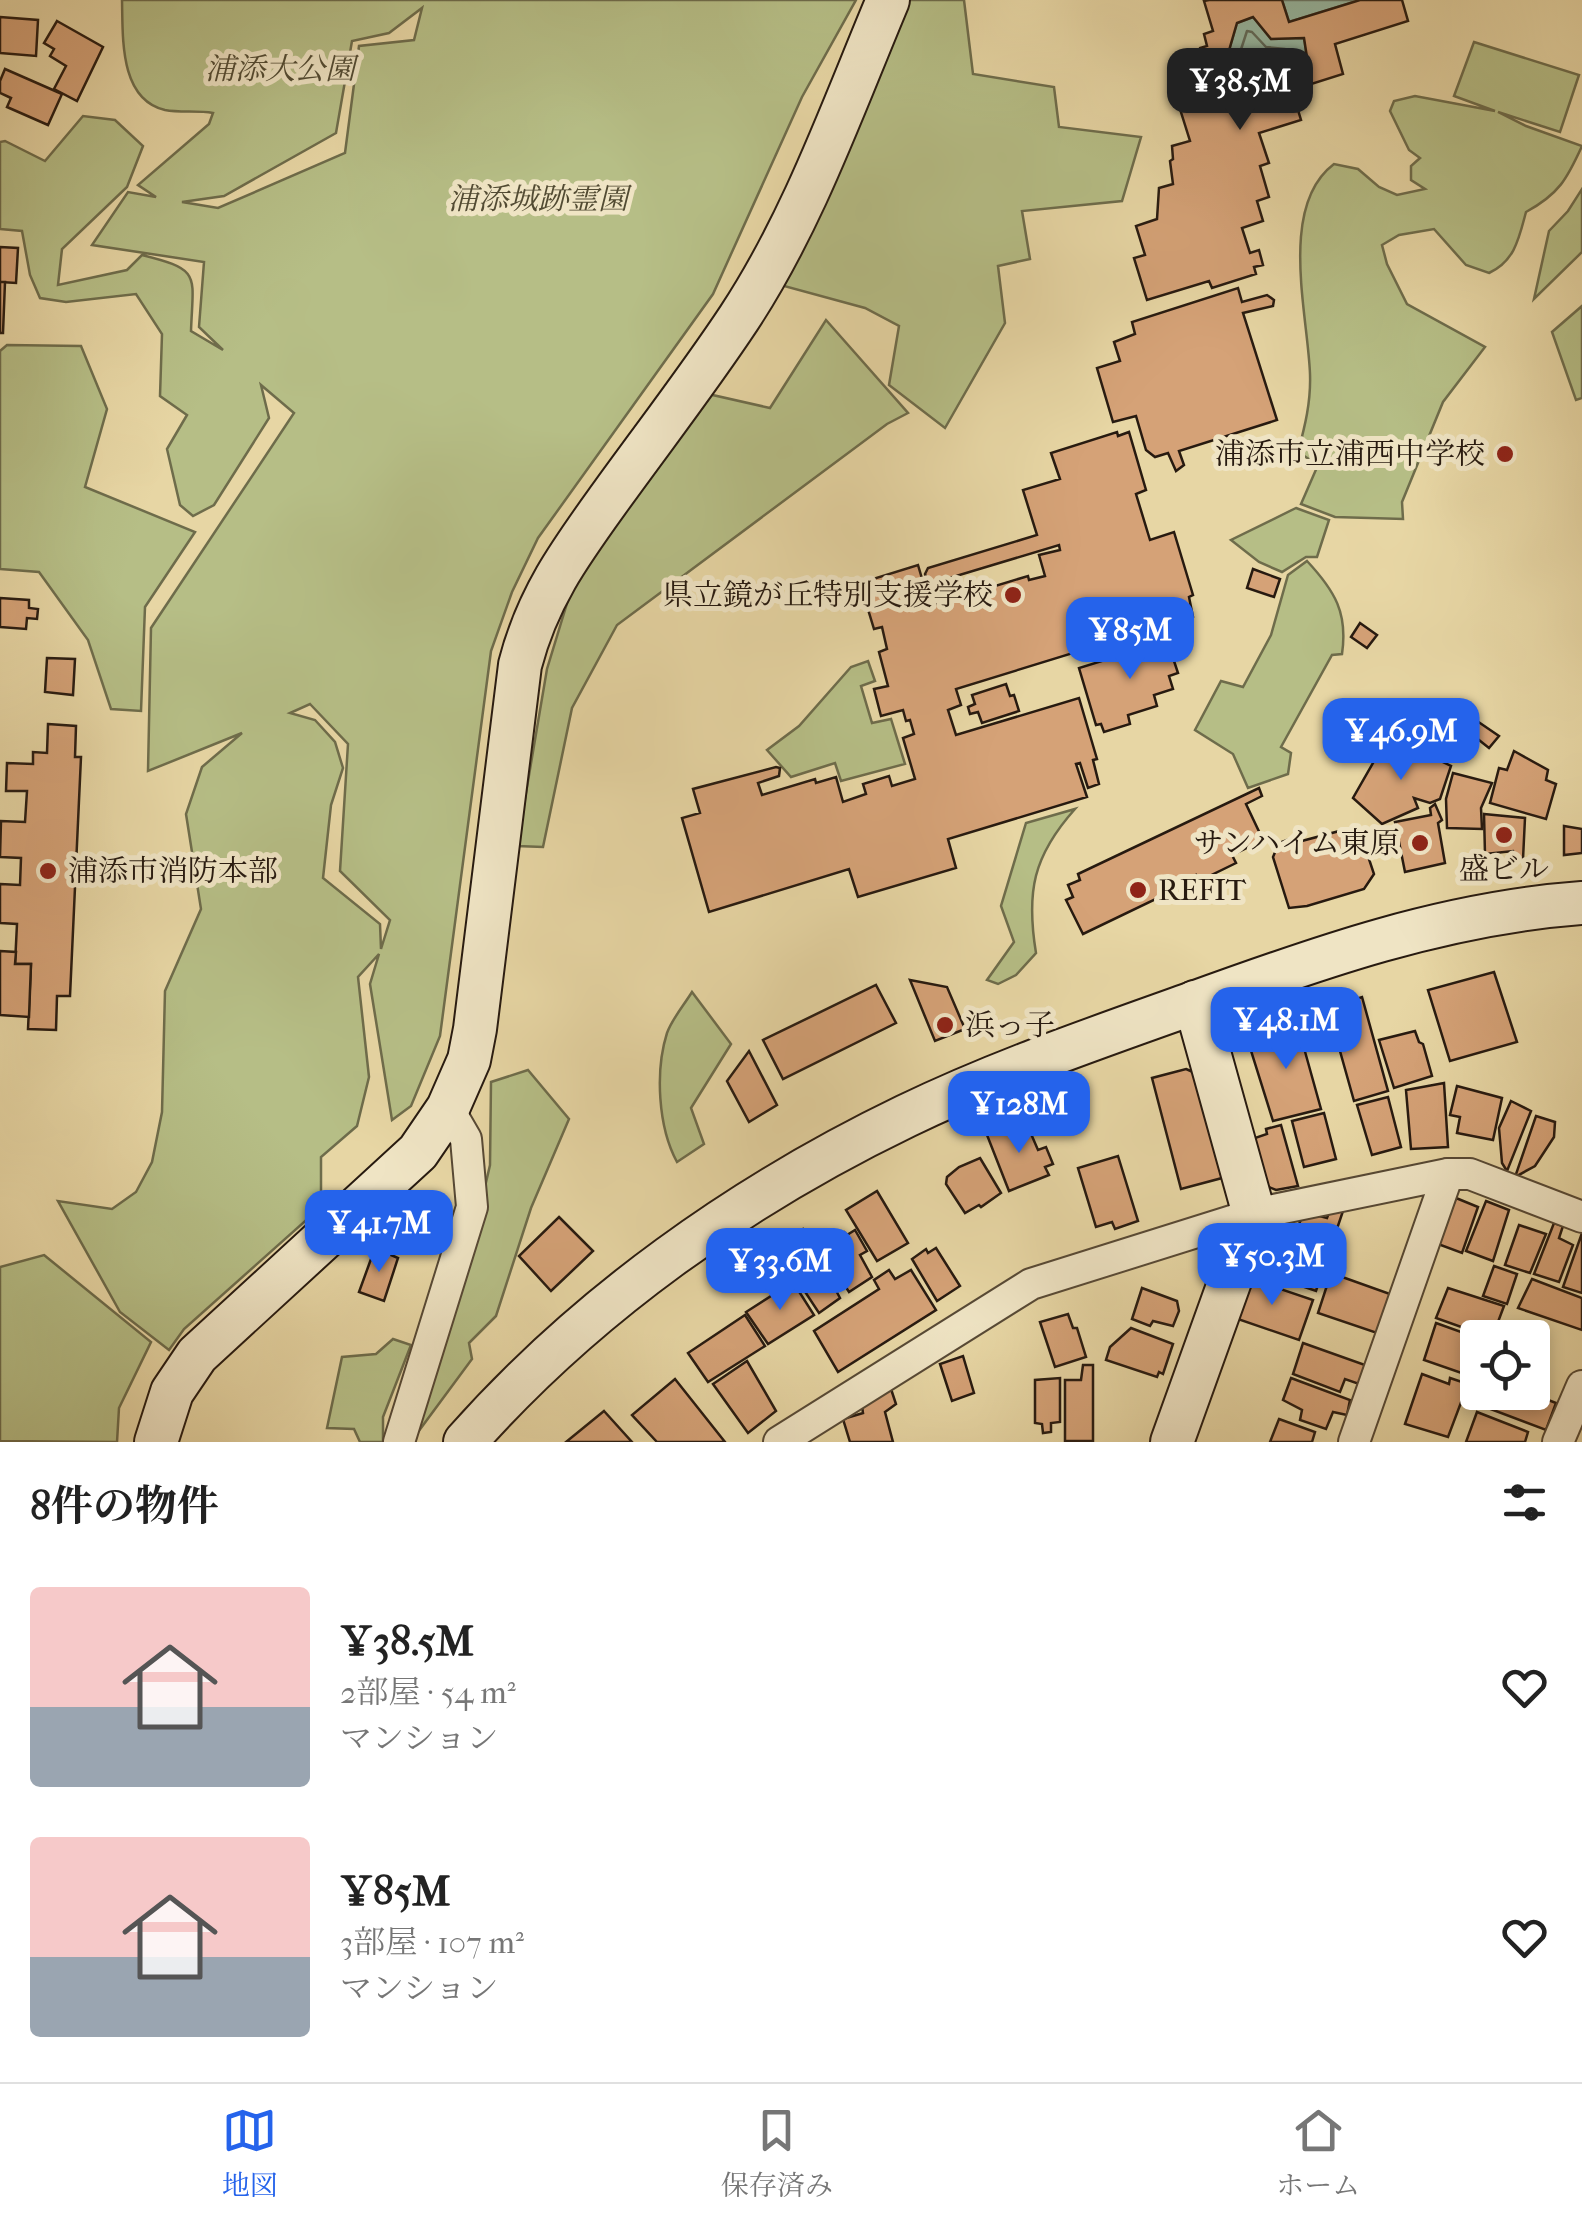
<!DOCTYPE html>
<html lang="ja">
<meta charset="utf-8">
<style>
:root{--surface:#fff;--page:#f6f6f6;--text:#222;--muted:#767676;--line:#e0e0e0;--accent:#2563eb}
body{margin:0;font-family:"IM FELL French Canon","Noto Serif JP",serif;background:var(--page);color:var(--text);height:100vh;display:flex;flex-direction:column;font-size:38px;white-space:nowrap}
*{box-sizing:border-box;margin:0}
p{font-size:32px;color:var(--muted)}
.icon{flex:none;width:55px;height:55px;fill:none;stroke:currentColor;stroke-width:2;stroke-linecap:round;stroke-linejoin:round}
.map{position:relative;height:1442px;overflow:hidden}
.details{display:flex;flex-direction:column;background:var(--surface);flex:1}
.details>*{flex:none}
.tools{position:absolute;left:1460px;top:1320px;display:grid;gap:20px}
.tools a{display:grid;place-items:center;width:90px;height:90px;border-radius:10px;background:var(--surface);box-shadow:0 5px 15px #0003;font-size:50px}
.price{position:absolute;translate:-50% -85px;padding:0 22px;border-radius:20px;background:var(--accent);color:#fff;font-size:32px;line-height:65px;filter:drop-shadow(0 2px 5px #0008)}
.price::after{content:'';position:absolute;left:50%;top:60px;width:30px;height:22px;margin-left:-15px;background:inherit;clip-path:polygon(0 0,100% 0,50% 100%)}
.price.selected{background:#222;color:#fff}
ul{padding:0;list-style:none}
li{display:flex;align-items:center;gap:30px;height:250px;padding:0 30px}
li span{display:grid;place-items:center;flex:none;width:280px;height:200px;border-radius:10px;color:#555}
li>.icon{margin-inline-start:auto}
span .icon{width:120px;height:120px;fill:#fffc;stroke-width:1}
li b{font-size:42px}
h2{display:flex;justify-content:space-between;align-items:center;height:120px;padding:0 30px;font-size:42px}
.tab-bar{display:flex;justify-content:space-around;align-items:center;height:140px;border-top:2px solid var(--line);background:var(--surface);font-size:28px;color:var(--muted)}
.tab-bar a{display:grid;justify-items:center;gap:5px}
.tab-bar .selected{color:var(--accent)}
.map>svg:first-child{display:block}
</style>
<div class="map">
<svg width="1582" height="1442" viewBox="0 0 1582 1442">
<rect width="100%" height="100%" fill="#e7d6a4"/>
<filter id="stains"><feTurbulence type="fractalNoise" baseFrequency=".002" numOctaves="4"/><feColorMatrix values="0 0 0 0 .2 0 0 0 0 .09 0 0 0 0 .02 0 0 0 .5 -.17"/></filter>
<radialGradient id="worn" r=".72"><stop offset=".6" stop-color="#630" stop-opacity="0"/><stop offset="1" stop-color="#630" stop-opacity=".3"/></radialGradient>
<!-- green -->
<g fill="#b6be86" stroke="#6e6c4b" stroke-width="2.5" fill-rule="evenodd">
<path d="M 122,0 L 856,0 L 802,97 L 713,294 L 538,538 L 512,592 L 491,651 L 440,1036 L 411,1106 L 392,1120 L 370,984 L 379,954 L 358,977 L 369,1077 L 357,1126 L 321,1157 L 321,1207 L 184,1329 L 169,1350 L 120,1312 L 58,1201 L 112,1209 L 136,1192 L 152,1162 L 162,1112 L 165,991 L 201,909 L 186,814 L 202,767 L 242,733 L 148,771 L 151,628 L 294,413 L 261,385 L 269,418 L 214,505 L 193,516 L 180,505 L 167,449 L 187,415 L 160,396 L 162,334 L 136,294 L 66,302 L 40,298 L 30,275 L 22,231 L 0,229 L 0,142 L 5,141 L 45,161 L 83,116 L 115,120 L 143,146 L 127,187 L 62,249 L 58,285 L 127,270 L 142,255 C 202,270 193,274 191,331 L 223,350 L 199,327 L 204,262 L 92,245 L 128,192 L 156,197 L 138,185 L 209,124 L 213,113 C 198,110 180,113 165,110 C 119,99 123,37 122,0 ZM 422,8 L 414,40 L 359,46 L 345,153 L 218,208 L 182,202 L 224,196 L 336,133 L 352,41 L 389,33 ZM 310,704 L 348,744 L 340,871 L 390,920 L 381,949 L 380,924 L 323,878 L 331,805 L 343,768 L 335,742 L 315,720 L 290,713 Z"/>
<polygon points="907,0 964,0 973,74 1054,87 1059,127 1141,137 1122,201 1022,211 1030,259 998,266 1005,323 945,428 889,385 899,326 865,308 784,286"/>
<path d="M 1474,42 L 1579,75 L 1560,132 L 1498,112 L 1526,126 L 1582,146 C 1567,179 1559,194 1526,212 C 1519,238 1515,261 1489,273 L 1466,265 L 1434,229 L 1399,235 L 1382,245 L 1387,264 L 1407,304 L 1485,347 L 1443,402 L 1402,502 L 1403,519 L 1335,517 L 1301,504 L 1318,465 L 1298,452 C 1305,426 1311,402 1310,374 C 1308,315 1278,206 1334,164 L 1358,169 L 1379,187 L 1397,195 L 1425,189 L 1411,180 L 1411,166 L 1420,158 L 1409,150 L 1390,111 L 1394,101 L 1415,96 L 1495,111 L 1454,96 Z"/>
<polygon points="1582,189 1582,252 1534,299 1549,231 1568,211"/>
<polygon points="1582,306 1582,398 1576,400 1552,332"/>
<polygon points="826,320 908,413 887,424 617,625 572,708 543,847 517,846 547,669 572,587 708,394 770,408"/>
<polygon points="7,345 81,346 107,409 85,487 195,532 145,607 141,711 111,709 88,640 39,572 0,569 0,351"/>
<polygon points="1296,508 1329,520 1317,557 1306,557 1282,572 1259,562 1231,540"/>
<path d="M 1307,561 C 1335,591 1348,613 1342,654 L 1332,655 L 1281,747 L 1291,753 L 1288,774 L 1248,788 L 1233,754 L 1195,730 L 1221,681 L 1243,687 L 1271,635 L 1288,575 Z"/>
<polygon points="868,661 875,681 861,686 872,723 891,719 905,764 841,781 835,763 791,777 767,750 799,726 851,667"/>
<path d="M 1075,809 C 1033,856 1026,892 1036,953 L 1016,975 L 998,984 L 987,980 L 1014,942 L 1001,906 L 1026,823 Z"/>
<path d="M 692,992 L 731,1044 L 691,1108 L 704,1144 L 677,1162 C 658,1127 655,1071 667,1033 C 672,1019 684,1005 692,992 Z"/>
<polygon points="528,1070 569,1119 531,1208 496,1316 469,1343 472,1359 418,1432 410,1430 462,1286 490,1165 491,1082"/>
<polygon points="44,1255 151,1342 119,1408 117,1442 0,1441 0,1267"/>
<polygon points="393,1339 411,1345 383,1417 383,1442 360,1442 354,1429 327,1428 342,1357 376,1354"/>
</g>
<!-- water -->
<g fill="#97b9a3" stroke="#6a7968" stroke-width="2.5">
<polygon points="1282,0 1360,0 1289,22"/>
<polygon points="1253,17 1271,39 1304,38 1308,64 1268,72 1243,99 1219,85 1237,23"/>
</g>
<g fill="none" stroke-linecap="round" stroke-linejoin="round">
<!-- shore -->
<polygon stroke="#5f6a5a" stroke-width="2.5" points="1247,31 1252,32 1266,47 1285,49 1289,54 1263,64 1239,85 1232,77"/>
</g>
<!-- building -->
<g fill="#d5a277" stroke="#271a10" stroke-width="2.5" fill-rule="evenodd">
<path d="M 1209,0 L 1282,0 L 1289,22 L 1360,0 L 1402,0 L 1408,21 L 1335,44 L 1343,74 L 1292,90 L 1301,120 L 1259,133 L 1269,163 L 1260,166 L 1269,197 L 1257,201 L 1263,221 L 1242,228 L 1250,253 L 1259,250 L 1263,265 L 1254,267 L 1256,274 L 1212,288 L 1209,281 L 1147,300 L 1134,258 L 1145,255 L 1136,226 L 1157,219 L 1159,188 L 1173,184 L 1170,161 L 1173,159 L 1172,146 L 1190,141 L 1180,109 L 1185,86 L 1196,83 L 1190,68 L 1200,48 L 1207,46 L 1204,34 L 1213,31 L 1204,1 ZM 1253,17 L 1271,39 L 1304,38 L 1308,64 L 1268,72 L 1243,99 L 1219,85 L 1237,23 Z"/>
<polygon points="0,17 38,20 36,56 0,53"/>
<polygon points="57,21 103,47 77,101 54,89 66,66 50,56 54,49 44,43"/>
<polygon points="5,69 62,94 48,125 7,107 11,98 0,93 0,81"/>
<polygon points="0,247 18,248 16,283 0,282"/>
<polygon points="0,282 5,282 3,333 0,333"/>
<polygon points="1238,288 1242,302 1267,295 1274,300 1273,306 1243,313 1277,420 1179,451 1184,465 1176,471 1168,453 1155,457 1146,450 1136,416 1113,422 1097,368 1120,361 1114,342 1135,334 1132,322"/>
<polygon points="1117,432 1118,436 1129,432 1146,490 1136,494 1150,540 1174,532 1193,595 1189,597 1193,617 1185,622 1176,601 1173,601 1177,615 1173,617 1174,622 956,689 961,705 948,710 956,735 1079,698 1097,759 1093,760 1099,784 1088,788 1080,763 1076,764 1087,797 948,839 956,868 858,897 849,869 709,912 682,818 700,813 693,789 776,767 780,768 779,776 758,783 762,795 815,779 816,783 836,777 843,802 866,794 863,784 889,776 892,786 915,779 903,738 914,734 910,720 906,721 903,710 881,716 874,689 888,686 879,652 887,649 882,627 874,629 860,583 918,565 930,606 954,599 952,591 976,583 979,591 1028,576 1029,580 1045,576 1039,555 1060,550 1059,545 933,583 928,582 925,574 928,568 1037,535 1023,490 1060,479 1051,453"/>
<polygon points="1253,569 1280,579 1274,597 1247,588"/>
<polygon points="0,598 29,600 29,608 38,609 37,619 27,618 26,629 0,627"/>
<polygon points="1360,623 1377,635 1367,648 1351,637"/>
<polygon points="1167,630 1179,658 1174,661 1178,673 1169,676 1173,689 1154,695 1157,706 1128,715 1130,724 1104,732 1101,724 1096,725 1079,668 1141,649 1140,643 1158,638 1156,634"/>
<polygon points="47,658 75,659 73,695 45,692"/>
<polygon points="1006,684 1010,696 1014,695 1019,711 982,723 978,712 970,714 968,707 975,704 972,695"/>
<polygon points="1477,721 1499,736 1489,748 1469,732"/>
<polygon points="48,724 76,726 75,757 81,757 70,996 57,996 56,1030 28,1029 31,964 15,964 17,924 0,923 0,884 20,885 21,858 0,857 1,821 25,822 27,791 6,791 7,763 33,764 33,752 47,753"/>
<polygon points="1385,742 1409,754 1416,749 1451,766 1440,799 1430,803 1414,798 1418,808 1382,824 1353,798"/>
<polygon points="1514,751 1548,770 1546,780 1556,784 1546,819 1490,803 1499,768 1507,770"/>
<polygon points="1453,773 1492,783 1481,808 1482,829 1447,828 1446,799"/>
<polygon points="1259,788 1262,796 1246,804 1263,840 1232,855 1236,863 1199,881 1196,875 1181,882 1183,886 1083,934 1066,900 1073,897 1068,885 1080,880 1078,874"/>
<polygon points="1435,804 1442,820 1438,823 1445,863 1405,872 1395,822 1431,815 1430,808"/>
<polygon points="1484,814 1525,818 1523,859 1515,859 1513,851 1485,854"/>
<polygon points="1564,826 1582,829 1582,853 1564,855"/>
<polygon points="1347,829 1364,844 1374,874 1364,889 1307,906 1289,908 1273,857 1279,843 1295,837 1298,842"/>
<polygon points="0,951 16,952 15,964 31,964 29,1017 0,1015"/>
<polygon points="1494,972 1517,1042 1450,1061 1428,990"/>
<polygon points="910,980 947,987 965,1029 935,1041"/>
<polygon points="876,985 896,1023 783,1079 763,1040"/>
<polygon points="1362,997 1388,1091 1354,1101 1331,1019 1333,1012 1352,1006 1350,1001"/>
<polygon points="1309,1024 1315,1045 1304,1048 1321,1109 1273,1121 1248,1041"/>
<polygon points="1415,1031 1419,1042 1423,1044 1432,1076 1394,1088 1379,1040"/>
<polygon points="749,1051 777,1105 749,1122 727,1081"/>
<polygon points="1186,1069 1193,1072 1222,1178 1181,1189 1152,1078"/>
<polygon points="1444,1083 1448,1147 1411,1149 1406,1090"/>
<polygon points="1457,1086 1502,1098 1493,1140 1457,1133 1460,1117 1450,1115"/>
<polygon points="1388,1097 1401,1147 1372,1155 1357,1105"/>
<polygon points="1511,1101 1531,1111 1507,1171 1502,1163 1499,1128"/>
<polygon points="1324,1113 1336,1159 1304,1167 1292,1121"/>
<polygon points="1536,1116 1555,1122 1554,1137 1535,1166 1515,1177"/>
<polygon points="1025,1120 1038,1150 1046,1147 1053,1164 1045,1167 1049,1175 1009,1191 987,1135"/>
<polygon points="1281,1125 1298,1186 1276,1190 1264,1185 1252,1139 1267,1134 1266,1129"/>
<polygon points="1118,1156 1138,1221 1115,1229 1112,1222 1096,1227 1078,1168"/>
<polygon points="980,1158 1001,1193 981,1207 979,1205 965,1213 946,1184 947,1177 959,1167"/>
<polygon points="877,1191 908,1243 877,1261 846,1210"/>
<polygon points="1456,1198 1478,1207 1462,1253 1438,1244"/>
<polygon points="1486,1201 1509,1210 1493,1261 1466,1251"/>
<polygon points="1331,1207 1343,1211 1316,1291 1251,1269 1266,1230 1293,1239 1304,1212 1327,1218"/>
<polygon points="559,1217 593,1251 551,1291 519,1256"/>
<polygon points="1554,1223 1563,1226 1559,1238 1573,1245 1559,1282 1534,1274"/>
<polygon points="1519,1225 1546,1234 1530,1273 1505,1265"/>
<polygon points="803,1229 840,1298 819,1313 775,1246"/>
<polygon points="855,1230 867,1251 860,1255 872,1277 849,1292 820,1246 844,1232 847,1235"/>
<polygon points="1582,1233 1582,1293 1563,1287"/>
<polygon points="375,1248 398,1258 384,1301 359,1292"/>
<polygon points="936,1248 960,1286 937,1301 912,1259 926,1249 928,1253"/>
<polygon points="1494,1266 1517,1274 1507,1304 1483,1296"/>
<polygon points="889,1270 895,1279 911,1270 936,1310 838,1372 814,1331 879,1289 874,1280"/>
<polygon points="1331,1273 1390,1294 1377,1333 1318,1313"/>
<polygon points="1245,1277 1313,1300 1299,1340 1232,1317"/>
<polygon points="1532,1279 1582,1298 1582,1330 1518,1308"/>
<polygon points="793,1282 814,1315 768,1344 746,1312"/>
<polygon points="1142,1288 1177,1301 1179,1311 1173,1326 1153,1321 1150,1326 1132,1319"/>
<polygon points="1448,1288 1504,1306 1492,1338 1436,1318"/>
<polygon points="1068,1314 1073,1328 1077,1328 1086,1357 1055,1367 1040,1322"/>
<polygon points="745,1315 765,1346 708,1382 688,1353"/>
<polygon points="1436,1323 1478,1338 1476,1378 1424,1360"/>
<polygon points="1131,1328 1173,1344 1163,1374 1159,1372 1157,1377 1106,1360 1110,1347"/>
<polygon points="1303,1343 1365,1365 1359,1384 1345,1379 1340,1392 1293,1374"/>
<polygon points="963,1356 974,1393 952,1401 940,1364"/>
<polygon points="747,1361 776,1411 748,1433 713,1384"/>
<polygon points="1083,1365 1093,1365 1093,1441 1065,1441 1065,1380 1081,1380"/>
<polygon points="1422,1374 1449,1384 1450,1378 1468,1384 1448,1437 1405,1424"/>
<polygon points="1060,1378 1060,1422 1051,1423 1051,1432 1043,1433 1042,1424 1035,1423 1035,1380"/>
<polygon points="1291,1378 1350,1400 1347,1415 1333,1412 1326,1429 1300,1420 1302,1410 1283,1400"/>
<polygon points="675,1379 725,1442 657,1442 632,1415"/>
<polygon points="1532,1382 1541,1385 1538,1396 1556,1403 1546,1430 1472,1402 1478,1388 1478,1392 1532,1392"/>
<polygon points="891,1389 896,1404 885,1412 893,1442 850,1442 843,1419 863,1413 862,1406"/>
<polygon points="604,1411 632,1442 566,1442"/>
<polygon points="1477,1412 1528,1432 1525,1442 1466,1442"/>
<polygon points="1279,1419 1315,1432 1312,1442 1270,1442"/>
</g>
<g fill="none" stroke-linecap="round" stroke-linejoin="round">
<!-- street casing -->
<g stroke="#574935" stroke-width="34">
<g id="street">
<polyline points="399,1442 472,1207 466,1139 448,1108"/>
<polyline points="779,1442 1031,1284 1254,1214 1448,1174 1470,1174 1582,1217"/>
<polyline points="1354,1442 1448,1174"/>
<polyline points="1558,1442 1582,1386"/>
</g>
</g>
<!-- secondary casing -->
<g stroke="#271a10" stroke-width="46">
<g id="secondary">
<path d="M 156,1442 L 172,1392 L 197,1355 L 418,1152 L 448,1108 L 469,1060 L 475,1029 L 520,665 C 538,595 573,549 614,492 C 656,434 700,377 739,318 C 803,221 843,107 888,0"/>
<path d="M 465,1442 C 586,1305 742,1195 906,1116 C 997,1072 1093,1039 1188,1005 C 1317,958 1444,913 1582,903"/>
<polyline points="1172,1442 1254,1214 1195,1002"/>
</g>
</g>
<!-- street -->
<use href="#street" stroke="#efe4c4" stroke-width="30"/>
<!-- secondary -->
<use href="#secondary" stroke="#efe4c4" stroke-width="42"/>
</g>
<!-- markers -->
<g fill="#8f2418" stroke="#efe4c4" stroke-width="4">
<circle cx="1505" cy="454" r="10"/>
<circle cx="1013" cy="595" r="10"/>
<circle cx="1504" cy="835" r="10"/>
<circle cx="1420" cy="843" r="10"/>
<circle cx="48" cy="871" r="10"/>
<circle cx="1138" cy="890" r="10"/>
<circle cx="945" cy="1025" r="10"/>
</g>
<g text-anchor="middle" stroke-width="10" stroke-linejoin="round" paint-order="stroke">
<!-- park labels -->
<g font-size="30" font-style="italic" fill="#524b33" stroke="#efe4c4">
<text x="280" y="79">浦添大公園</text>
<text x="538" y="209">浦添城跡霊園</text>
</g>
<!-- poi labels -->
<g font-size="30" fill="#271a10" stroke="#efe4c4" text-anchor="end">
<text x="1485" y="464">浦添市立浦西中学校</text>
<text x="993" y="605">県立鏡が丘特別支援学校</text>
<text x="1400" y="853">サンハイム東原</text>
<text x="1504" y="879" text-anchor="middle">盛ビル</text>
<text x="68" y="881" text-anchor="start">浦添市消防本部</text>
<text x="1158" y="900" text-anchor="start">REFIT</text>
<text x="965" y="1035" text-anchor="start">浜っ子</text>
</g>
</g>
<rect width="100%" height="100%" filter="url(#stains)"/>
<rect width="100%" height="100%" fill="url(#worn)"/>
</svg>
<div class="tools">
<a><svg class="icon" aria-label="locate" viewBox="0 0 24 24"><circle cx="12" cy="12" r="6"/><path d="M12 2v4M12 18v4M2 12h4M18 12h4"/></svg></a>
</div>
<b class="price selected" style="left:1240px;top:133px">¥38.5M</b>
<b class="price" style="left:1130px;top:682px">¥85M</b>
<b class="price" style="left:1401px;top:783px">¥46.9M</b>
<b class="price" style="left:1286px;top:1072px">¥48.1M</b>
<b class="price" style="left:1019px;top:1156px">¥128M</b>
<b class="price" style="left:379px;top:1275px">¥41.7M</b>
<b class="price" style="left:1272px;top:1308px">¥50.3M</b>
<b class="price" style="left:780px;top:1313px">¥33.6M</b>
</div>
<section class="details">
<h2>8件の物件<svg class="icon" aria-label="filters" viewBox="0 0 24 24"><path d="M4 7h16M4 17h16"/><circle cx="9" cy="7" r="2"/><circle cx="15" cy="17" r="2"/></svg></h2>
<ul>
<li><span style="background:linear-gradient(#f6c9c9 60%,#9aa5b1 0)"><svg class="icon" aria-label="home" viewBox="0 0 24 24"><path d="M3 11l9-7 9 7M6 9v11h12V9"/></svg></span><div><b>¥38.5M</b><p>2部屋 · 54 m²</p><p>マンション</p></div><svg class="icon" aria-label="heart" viewBox="0 0 24 24"><path d="M12 20l-8-8c-3-5 5-10 8-4 3-6 11-1 8 4z"/></svg></li>
<li><span style="background:linear-gradient(#f6c9c9 60%,#9aa5b1 0)"><svg class="icon" aria-label="home" viewBox="0 0 24 24"><path d="M3 11l9-7 9 7M6 9v11h12V9"/></svg></span><div><b>¥85M</b><p>3部屋 · 107 m²</p><p>マンション</p></div><svg class="icon" aria-label="heart" viewBox="0 0 24 24"><path d="M12 20l-8-8c-3-5 5-10 8-4 3-6 11-1 8 4z"/></svg></li>
</ul>
</section>
<nav class="tab-bar">
<a class="selected"><svg class="icon" aria-label="map" viewBox="0 0 24 24"><path d="M3 6l6-2 6 2 6-2v14l-6 2-6-2-6 2zM9 4v14M15 6v14"/></svg>地図</a>
<a><svg class="icon" aria-label="saved" viewBox="0 0 24 24"><path d="M7 4h10v16l-5-4-5 4z"/></svg>保存済み</a>
<a><svg class="icon" aria-label="home" viewBox="0 0 24 24"><path d="M3 11l9-7 9 7M6 9v11h12V9"/></svg>ホーム</a>
</nav>
